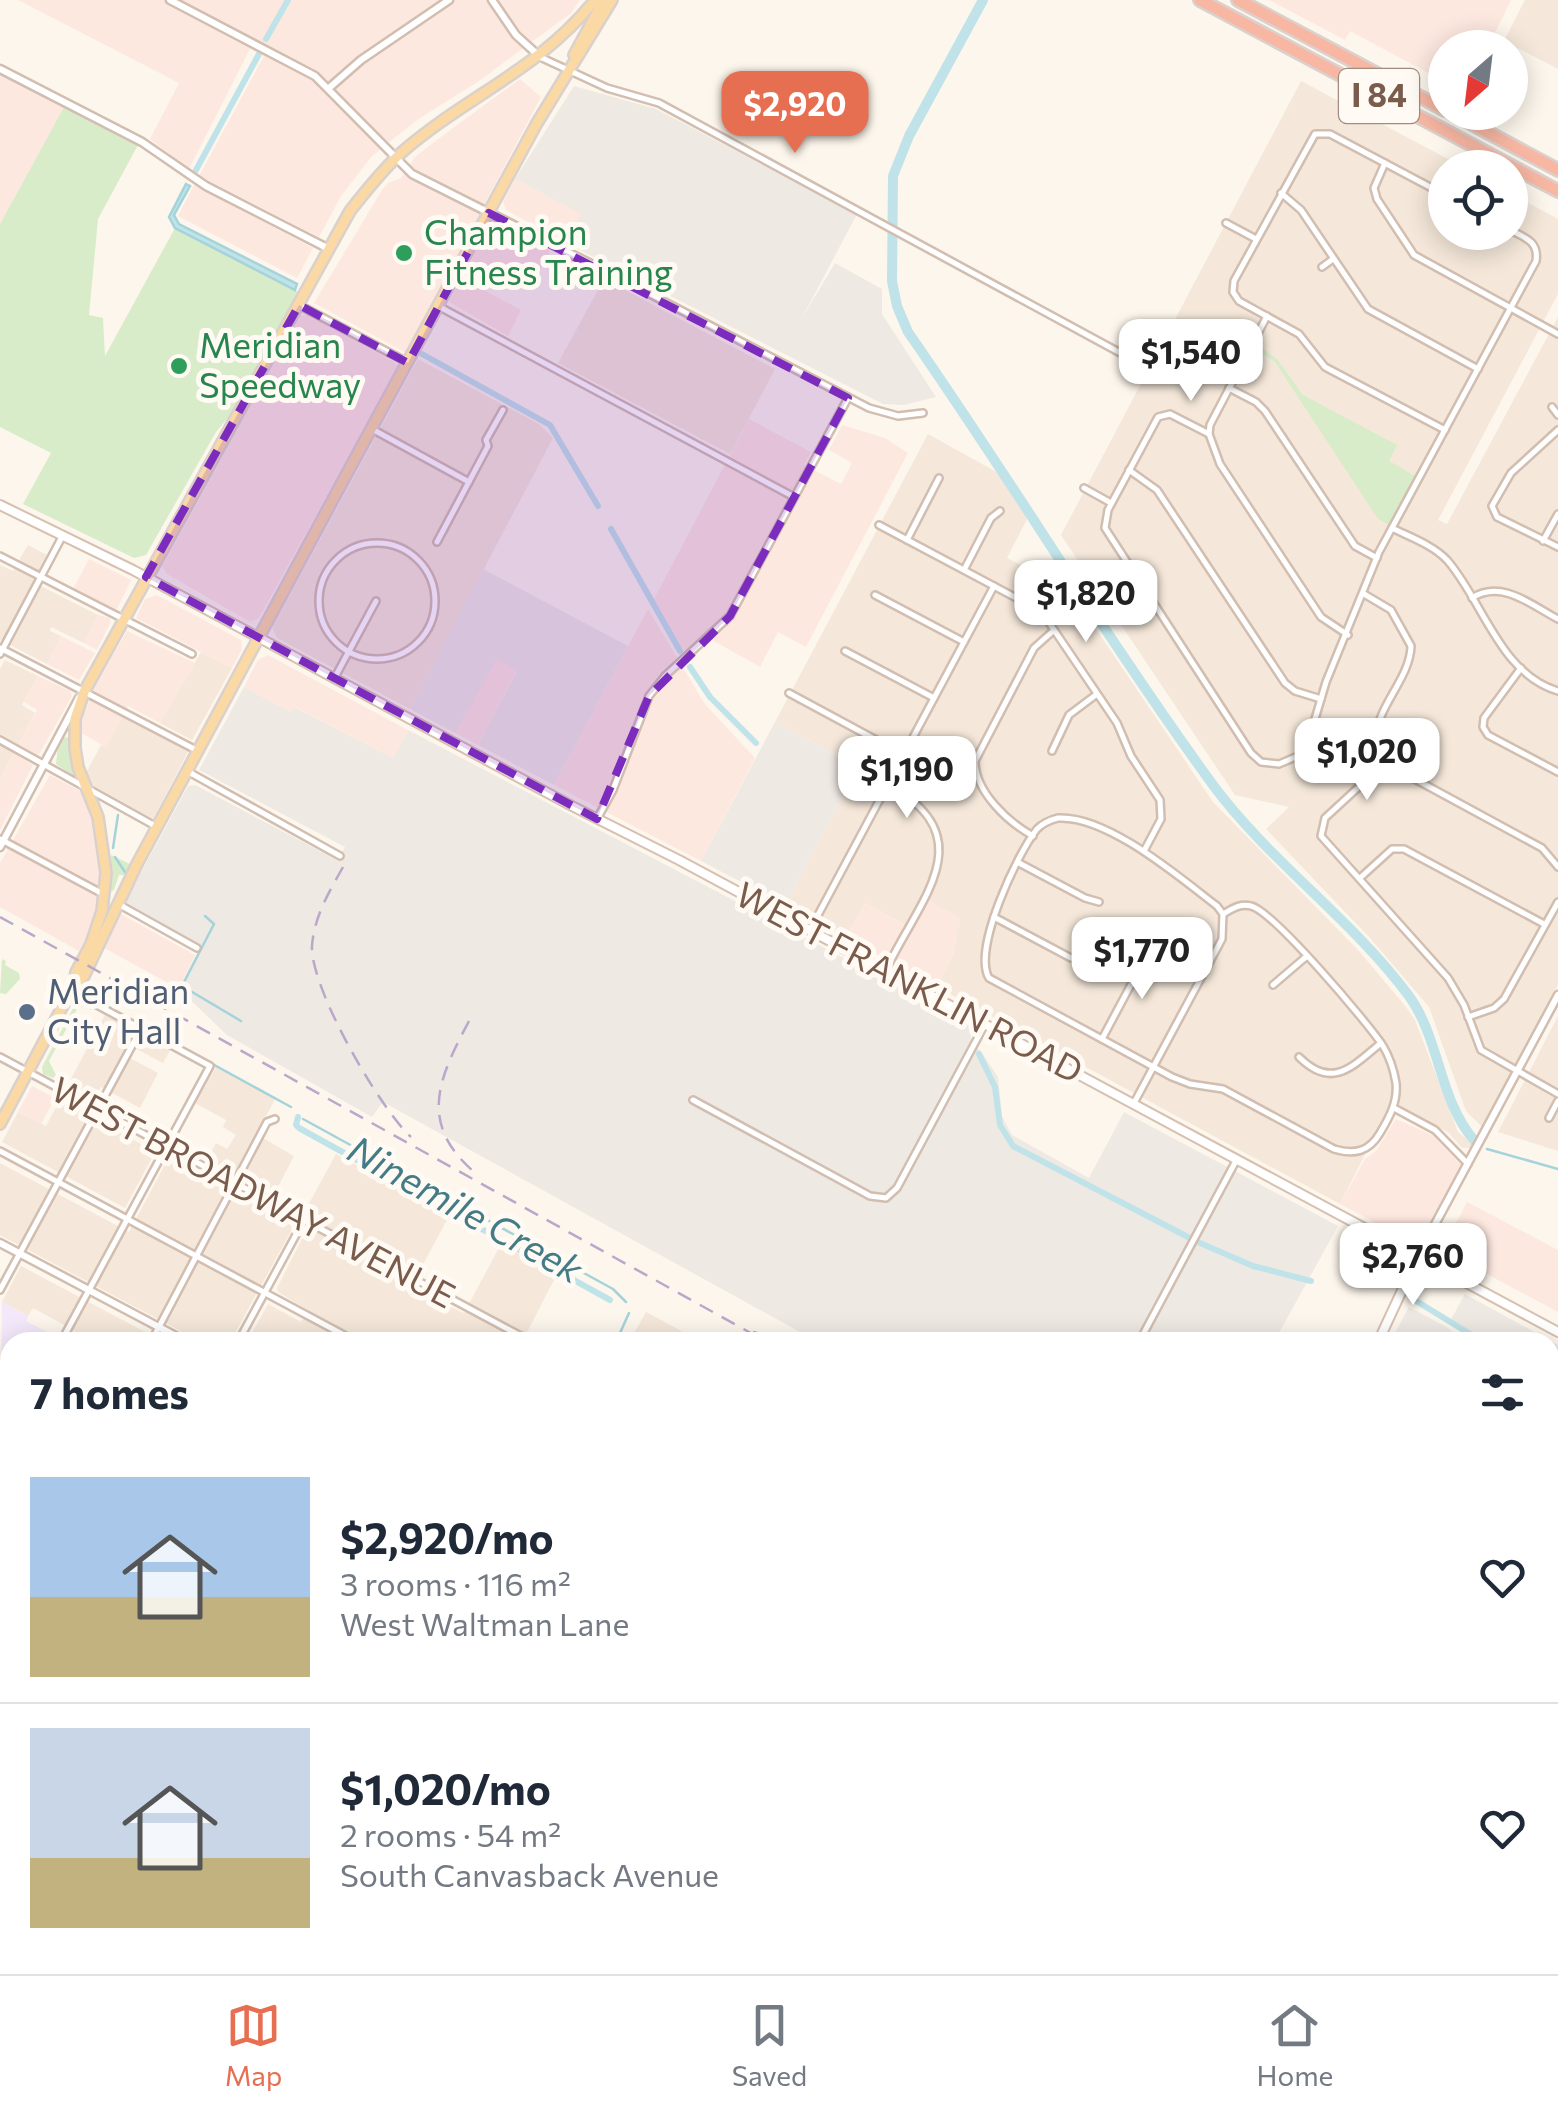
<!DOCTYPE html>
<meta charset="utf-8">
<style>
:root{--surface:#fff;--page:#f2f2f3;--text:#1f2937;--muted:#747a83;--line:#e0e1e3;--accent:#e76f51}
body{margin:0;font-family:Commissioner,sans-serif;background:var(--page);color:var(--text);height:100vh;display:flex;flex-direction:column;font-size:38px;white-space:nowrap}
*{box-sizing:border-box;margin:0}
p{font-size:32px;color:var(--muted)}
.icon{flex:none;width:55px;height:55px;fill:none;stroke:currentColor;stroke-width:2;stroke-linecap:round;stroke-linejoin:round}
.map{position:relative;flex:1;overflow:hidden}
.details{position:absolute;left:0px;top:1332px;width:1560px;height:642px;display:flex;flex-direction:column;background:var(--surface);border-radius:30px 30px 0 0;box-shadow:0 5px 25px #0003}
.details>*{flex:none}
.needle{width:65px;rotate:208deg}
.buttons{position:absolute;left:1428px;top:30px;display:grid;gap:20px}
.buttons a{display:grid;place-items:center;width:100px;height:100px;border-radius:50%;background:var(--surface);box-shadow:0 5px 25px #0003;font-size:50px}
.price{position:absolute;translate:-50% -85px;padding:0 22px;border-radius:20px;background:#fff;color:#222;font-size:32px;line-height:65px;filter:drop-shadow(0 2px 5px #0008)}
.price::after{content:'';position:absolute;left:50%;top:60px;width:30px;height:22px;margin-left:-15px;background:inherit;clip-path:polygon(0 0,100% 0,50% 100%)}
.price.on{background:var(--accent);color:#fff}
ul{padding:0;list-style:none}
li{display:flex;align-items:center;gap:30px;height:250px;padding:0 30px}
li+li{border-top:2px solid var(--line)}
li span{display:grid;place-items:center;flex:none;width:280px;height:200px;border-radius:0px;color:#555}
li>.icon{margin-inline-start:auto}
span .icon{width:120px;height:120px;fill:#fffc;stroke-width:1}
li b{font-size:42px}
h2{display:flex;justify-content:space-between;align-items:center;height:120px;padding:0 30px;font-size:42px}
.dock{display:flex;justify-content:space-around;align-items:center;height:140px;border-top:2px solid var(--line);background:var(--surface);font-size:28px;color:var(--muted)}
.dock a{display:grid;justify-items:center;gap:5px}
.dock .on{color:var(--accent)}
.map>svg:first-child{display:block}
</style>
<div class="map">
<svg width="1558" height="1974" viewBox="0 0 1558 1974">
<rect width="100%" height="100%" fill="#fdf6ec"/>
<!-- residential -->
<g fill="#f5e8da">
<polygon points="1525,0 1558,0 1558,69 1504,41"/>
<polygon points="1301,81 1463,167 1445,168 1445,232 1510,232 1510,193 1558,219 1558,294 1438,520 1447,524 1558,317 1558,985 1482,1127 1466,1111 1429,1007 1370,938 1266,829 1289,807 1235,795 1061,535"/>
<polygon points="604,279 775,369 730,454 558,363"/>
<polygon points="418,359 539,424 553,438 410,709 277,638 272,628"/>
<polygon points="928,434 1002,475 1029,515 1007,558 1040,575 1050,561 1213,802 1359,951 1406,1007 1415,1020 1458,1132 1473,1144 1471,1148 1462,1148 1449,1133 1392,1101 1340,1204 937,987 953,955 960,918 929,902 913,929 865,903 846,938 785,905 859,767 775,722"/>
<polygon points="28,545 47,555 33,582 98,615 84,643 51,627 50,631 61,636 47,664 0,640 0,565 13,571"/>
<polygon points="201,652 232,668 192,740 160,723"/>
<polygon points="5,660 38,676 22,705 35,713 0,779 0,669"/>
<polygon points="122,716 189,750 153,819 92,785 86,773 101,745 106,747"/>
<polygon points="107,1011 172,1047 163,1063 127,1044 122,1054 158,1073 140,1108 101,1087 86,1113 155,1152 125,1208 2,1142 18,1112 46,1126"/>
<polygon points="1558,1016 1558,1151 1498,1132"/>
<polygon points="217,1066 276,1098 256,1134 294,1156 266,1210 294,1226 230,1342 201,1342 0,1235 0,1163 129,1232 168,1159 198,1175 216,1143 227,1149 236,1135 223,1127 226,1120 195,1103"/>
<polygon points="336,1154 449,1216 412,1285 446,1305 464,1313 501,1244 557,1274 522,1342 369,1342 342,1328 335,1339 340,1342 247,1342 268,1304 301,1322 308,1310 278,1292 277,1288 314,1215 306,1209"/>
<polygon points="21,1266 164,1342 69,1342 75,1331 33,1308 28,1316 2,1302"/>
<polygon points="646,1312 702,1342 629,1342"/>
<polygon points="0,1491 10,1496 10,1751 4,1763 10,1767 0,1786"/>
<polygon points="10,1783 10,1911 0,1905 0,1802"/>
<polygon points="1550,1807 1558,1811 1558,1974 1401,1974 1384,1965 1550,1965"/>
<polygon points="174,1965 261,1965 256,1974 169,1974"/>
<polygon points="668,1965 1031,1965 1026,1974 1014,1969 1011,1974 685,1974"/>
</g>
<!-- commercial -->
<g fill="#fde8e0">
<polygon points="18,0 580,0 571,13 479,81 417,120 372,156 341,196 319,237 199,176 264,56 250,49 189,169 150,139 179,83"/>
<polygon points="1269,0 1511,0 1488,47 1445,48 1445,82 1350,31 1345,40"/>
<polygon points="0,75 64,107 0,224"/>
<polygon points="520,79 541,97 406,353 314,303 382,190 388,183 401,178 415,157 434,142"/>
<polygon points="515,179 582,214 566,243 506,210 503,202"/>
<polygon points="194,185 313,248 297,278 178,216"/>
<polygon points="499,225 550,251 530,290 471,260 488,227"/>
<polygon points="462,278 521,310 508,336 449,302"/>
<polygon points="308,315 399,365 259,618 250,622 167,574 162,567 300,316"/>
<polygon points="749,419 811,452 804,465 841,484 852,463 829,450 842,425 885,438 908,453 806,647 778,632 760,667 705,636 684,652 654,599"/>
<polygon points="89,559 131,580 116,611 73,589"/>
<polygon points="157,595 241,640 242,649 232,668 136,618 145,599"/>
<polygon points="648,609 704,703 755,758 701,861 554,785"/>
<polygon points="98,615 110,618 110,623 97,650 84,643"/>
<polygon points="127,631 195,663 160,723 128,706 106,747 81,733 82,719 96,684"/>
<polygon points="61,636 95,653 79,680 47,664"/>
<polygon points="268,655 408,730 393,758 295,707 291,712 244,687 258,660"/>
<polygon points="496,658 517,670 478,745 455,733"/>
<polygon points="38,676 70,691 72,696 38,756 18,745 37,710 24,702"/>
<polygon points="14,753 33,765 0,830 0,779"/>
<polygon points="50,775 84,793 97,835 101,862 98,903 88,936 79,951 0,907 0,863"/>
<polygon points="929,901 960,918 953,955 937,987 846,938 865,903 913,929"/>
<polygon points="119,913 195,955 179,989 104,948"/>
<polygon points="32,1086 55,1098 41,1124 18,1112"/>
<polygon points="1396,1119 1432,1135 1463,1167 1419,1239 1410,1241 1340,1204 1365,1159 1376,1151"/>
<polygon points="1467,1202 1558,1250 1558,1312 1442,1250"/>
<polygon points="0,1905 10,1911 10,1965 87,1965 90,1974 0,1974"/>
</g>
<!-- industrial -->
<g fill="#efe9e4">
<polygon points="574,86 656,109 857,214 801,320 835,263 882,289 882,314 936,397 904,405 883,404 566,243 581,214 515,179"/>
<polygon points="483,569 628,646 554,785 478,745 517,671 497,659 455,733 410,709"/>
<polygon points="244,687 291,712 294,707 393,758 408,730 972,1025 970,1045 980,1050 998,1077 1002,1116 1012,1135 1089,1178 1124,1112 1338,1226 1274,1342 818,1342 383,1102 372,1117 227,1035 179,989 201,945 125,902 188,786 195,785 337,860 345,847 199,770"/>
<polygon points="775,722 859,767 785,905 701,861"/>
<polygon points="1465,1294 1558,1345 1558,1430 1550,1420 1550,1342 1479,1342 1450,1321"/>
<polygon points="1409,1307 1448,1328 1465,1342 1390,1342"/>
<polygon points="1550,1438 1558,1445 1558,1753 1550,1749"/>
</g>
<!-- education -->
<g fill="#f3e8fa">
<polygon points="2,1302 28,1316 26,1321 66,1342 10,1342 10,1496 0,1491"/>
<polygon points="315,1965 642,1965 659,1974 310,1974"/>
<polygon points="1055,1965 1340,1965 1357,1974 1051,1974"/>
</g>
<!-- green -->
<g fill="#d8ecc9">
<polygon points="64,107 138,145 98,219 89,315 103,318 105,356 175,228 299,292 232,413 216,432 146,555 134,558 23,504 51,453 0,427 0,224"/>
<polygon points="1259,346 1277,359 1303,395 1397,445 1389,461 1415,476 1389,525 1378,519 1275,362 1257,350"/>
<polygon points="67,737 70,740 78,779 56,764 58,746 62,738"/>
<polygon points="111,855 130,864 125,875 119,875 114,890 110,892"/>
<polygon points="2,959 6,961 5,965 19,973 20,979 6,994 0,993"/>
<polygon points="78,999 93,1007 91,1010 84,1007 77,1009 49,1061 56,1075 53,1078 43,1074 42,1067"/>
</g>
<!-- water -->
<polygon fill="#bfe3e8" stroke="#a5d3da" stroke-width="2.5" points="186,184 190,186 174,215 179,224 297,284 295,290 175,228 169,217"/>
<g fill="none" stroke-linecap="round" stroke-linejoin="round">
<!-- stream -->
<g stroke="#a5d3da" stroke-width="2.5">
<polyline points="113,848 118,815"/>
<polyline points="115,857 125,872"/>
<polyline points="205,916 214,924 182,986 241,1021"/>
<polyline points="83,993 291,1107"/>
<polyline points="303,1119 613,1289 626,1302"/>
<polyline points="1487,1149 1558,1169"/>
<polyline points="616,1342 629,1313"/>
</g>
<!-- canal -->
<g stroke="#bfe3e8" stroke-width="6">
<polyline points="266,39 288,0"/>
<polyline points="196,170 259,54"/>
<polyline points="422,354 550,425 598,506"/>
<polyline points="611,529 680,651"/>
<polyline points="690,667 710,697 756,743"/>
<polyline points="979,1054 995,1087 1000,1125 1013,1146 1188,1237"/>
<polyline points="298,1117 296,1125 299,1128 610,1300"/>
<polyline points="1200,1243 1253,1266 1311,1281"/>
<polyline points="1413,1299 1470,1334 1476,1342"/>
<polyline points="1550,1427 1558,1433"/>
</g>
<!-- river -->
<path stroke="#bfe3e8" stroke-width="10" d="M 983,0 L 909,136 L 893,176 L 892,281 L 897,306 L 908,332 C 1012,481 1106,638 1213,785 C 1269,861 1351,918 1409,996 C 1440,1039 1439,1100 1474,1140"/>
<!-- minor casing -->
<g stroke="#d1beb0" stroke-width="10">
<g id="minor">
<polyline points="540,57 607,88 659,103 1150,369"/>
<polyline points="1385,163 1374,188 1377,199 1414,255 1558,334"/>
<polyline points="1281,193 1301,210 1368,309 1478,369"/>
<polyline points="1226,223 1256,239"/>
<polyline points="1322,267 1333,259"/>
<polyline points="613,275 869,408 898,416 923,413"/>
<polyline points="299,305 407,362"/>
<polyline points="438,306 794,497"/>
<polyline points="1267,316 1210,425 1209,434 1220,464 1321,617 1348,635"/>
<polyline points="1229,388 1256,402 1265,411 1355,546 1377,558"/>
<polyline points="1552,407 1558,415"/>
<polyline points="372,429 469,482"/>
<polyline points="1445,430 1325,367 1299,334 1239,301 1233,292 1234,281 1315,134 1330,134 1445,195"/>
<polyline points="1558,430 1511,473 1492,506 1497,517 1558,547"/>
<path d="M 1209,434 L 1170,414 L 1158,417 L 1108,510 L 1105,528 L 1251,753 L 1261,762 L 1279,764 L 1298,756 L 1307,746 L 1326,682 L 1379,552 L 1536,261 C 1539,241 1525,238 1510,230"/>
<polyline points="1129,470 1157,490 1285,683 1295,691 1321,699"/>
<polyline points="1084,488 1111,503"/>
<polyline points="879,525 1037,609 1046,618 1117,723 1131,756 1160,800 1161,819 1144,851"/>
<path d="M 1392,528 C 1410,537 1433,545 1447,560 C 1483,601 1500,674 1558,691"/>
<polyline points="907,540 939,478"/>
<polyline points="1543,541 1558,514"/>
<polyline points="437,542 488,446 486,440 503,410"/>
<circle cx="377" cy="601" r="58"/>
<polyline points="0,556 192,654"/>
<polyline points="964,570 991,518 1000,511"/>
<path d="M 1364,594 L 1391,610 L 1411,646 C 1410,691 1343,731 1400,771 L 1542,848 L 1558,867"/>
<polyline points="875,595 964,642"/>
<path d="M 1472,598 C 1502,579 1531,605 1558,619"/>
<polyline points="0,648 198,751"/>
<polyline points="845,651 934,698"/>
<polyline points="0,654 63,535"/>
<polyline points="1521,668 1484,718 1483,727 1488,735 1558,772"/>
<polyline points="334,679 376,601"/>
<polyline points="789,693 904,755"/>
<polyline points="0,740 157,827"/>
<polyline points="1052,751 1069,715 1097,694"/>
<polyline points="1387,761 1325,818 1321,836 1448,978 1464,1005 1481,1050 1558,1094"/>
<polyline points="187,771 340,856"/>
<path d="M 1058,818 C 1107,815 1179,877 1217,906 L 1223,914 C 1232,909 1240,903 1251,906 C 1273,911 1368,1023 1383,1046 C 1389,1056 1394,1071 1396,1083 C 1398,1102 1389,1118 1380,1133 C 1369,1152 1354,1155 1334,1149 L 1223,1089 L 1190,1084 L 1172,1077 L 989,978 C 972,950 1017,854 1037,829 C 1043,823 1050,820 1058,818 Z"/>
<polyline points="597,819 613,790 649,696 665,676 730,616 848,398"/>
<path d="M 1033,836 C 1008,822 975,792 975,761 L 1034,648 L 1053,631"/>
<polyline points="0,839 103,894"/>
<polyline points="1019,863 1085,898 1099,902"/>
<polyline points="1360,878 1392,849 1404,849 1544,924"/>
<polyline points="120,905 197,948"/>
<polyline points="994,917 1071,958"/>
<polyline points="810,930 994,586"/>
<path d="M 886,970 C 918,901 986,837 888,785"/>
<polyline points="1273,985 1307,956"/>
<polyline points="1468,1017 1494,1008 1504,999 1558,902"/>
<polyline points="1102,1039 1151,947"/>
<polyline points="0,1057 532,1342"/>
<path d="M 1299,1057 C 1332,1090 1352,1067 1381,1043"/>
<polyline points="693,1100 870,1196 886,1198 897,1188 984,1026"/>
<polyline points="1134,1103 1222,939 1223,914"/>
<polyline points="1394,1108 1435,1130 1468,1164"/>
<polyline points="1549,1118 1558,1101"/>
<polyline points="0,1151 357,1342"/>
<polyline points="0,1290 141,1029"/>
<polyline points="62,1340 210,1066 71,991"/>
<polyline points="151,1342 267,1122 275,1119"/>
<polyline points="238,1342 304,1220"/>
<polyline points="1139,1342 1237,1159"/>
<polyline points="0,1518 10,1523"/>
<polyline points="0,1583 10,1589"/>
<polyline points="0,1646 10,1648"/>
<polyline points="0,1710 10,1715"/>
<polyline points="1550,1847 1558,1851"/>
<polyline points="656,1965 673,1974"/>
<polyline points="738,1965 755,1974"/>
<polyline points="940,1965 957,1974"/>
<polyline points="1534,1965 1537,1974"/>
<polyline points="97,1973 130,1965"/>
<polyline points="211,1974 215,1965"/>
<polyline points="705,1974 710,1965"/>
<polyline points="793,1974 797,1965"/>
<polyline points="963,1974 968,1965"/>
<polyline points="1419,1974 1423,1965"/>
</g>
</g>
<!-- tertiary casing -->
<g stroke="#d1beb0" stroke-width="11">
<g id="tertiary">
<polyline points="170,0 315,76 412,174 613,275"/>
<polyline points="492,0 516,35 539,56"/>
<polyline points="0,69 142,142 206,186 329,249"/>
<polyline points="329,88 361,60 449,0"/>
<polyline points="0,847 79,698"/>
<polyline points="0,1243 187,1342"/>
<polyline points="1418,1256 1558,995"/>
<polyline points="1350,1965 1367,1974"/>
<polyline points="299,1974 303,1965"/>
</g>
</g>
<!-- secondary casing -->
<g stroke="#d6c0b0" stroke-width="12">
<g id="secondary">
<polyline points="0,505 133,570 572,806 679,860 1558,1332"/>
<polyline points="1378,1342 1418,1256"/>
<polyline points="1040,1974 1045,1965"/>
</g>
</g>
<!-- primary casing -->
<g stroke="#dad1cd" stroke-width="14">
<g id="primary">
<polyline points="574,55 604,0"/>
<path d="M 74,985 L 76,972 L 91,944 L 102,911 L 106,873 L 98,817 L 78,767 L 75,748 L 75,719 L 84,692 L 350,211 C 366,191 382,170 401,153 C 466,96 539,70 595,0"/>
<polyline points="0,1124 74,985 84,976 137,864 338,490 537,123 612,0"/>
</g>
</g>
<!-- motorway casing -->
<g stroke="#dad1cd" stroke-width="16">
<g id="motorway">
<polyline points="1200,0 1558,191"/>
<polyline points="1238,0 1445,110"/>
<polyline points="1450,112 1558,170"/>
</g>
</g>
<!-- minor -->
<use href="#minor" stroke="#fff" stroke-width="5"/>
<!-- tertiary -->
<use href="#tertiary" stroke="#fff" stroke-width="6"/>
<!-- secondary -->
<use href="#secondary" stroke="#fff" stroke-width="8"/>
<!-- primary -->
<use href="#primary" stroke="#fbd9a5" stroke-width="9"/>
<!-- motorway -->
<use href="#motorway" stroke="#f7b7a3" stroke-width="11"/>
<!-- rail -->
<g stroke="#b9a8c9" stroke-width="2.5" stroke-dasharray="15 10" stroke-linecap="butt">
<path d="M 343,867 C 329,892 314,917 312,946 C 310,988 380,1109 411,1137"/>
<polyline points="0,917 767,1342"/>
<path d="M 469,1021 C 440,1076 417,1122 473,1171"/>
<path d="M 753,1332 C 784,1341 816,1334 847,1342"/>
<polyline points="1550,1778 1558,1782"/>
</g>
</g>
<!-- marked area -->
<path fill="#7b2cbf" fill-opacity="0.2" stroke="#7b2cbf" stroke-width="8" stroke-dasharray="20 12" stroke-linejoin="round" d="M 489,213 L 848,398 L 730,616 L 649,696 L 597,819 L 146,577 L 299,305 L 408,363 Z"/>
<!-- markers -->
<g fill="#2e9e5b" stroke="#fffaf3" stroke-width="4">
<circle cx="404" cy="253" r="10"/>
<circle cx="179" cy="366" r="10"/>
</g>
<circle fill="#5c6f8a" stroke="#fffaf3" stroke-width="4" cx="27" cy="1012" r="10"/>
<g text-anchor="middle" stroke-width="10" stroke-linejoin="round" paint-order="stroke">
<!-- shield labels -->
<rect fill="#fffaf3" stroke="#a28b7f" stroke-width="2.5" x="1339" y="69" width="80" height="54" rx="8"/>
<g font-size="32" font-weight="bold" fill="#7a5c4d">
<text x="1379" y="107">I 84</text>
</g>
<!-- leisure labels -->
<g font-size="35" fill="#27864d" stroke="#fffaf3" text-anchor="start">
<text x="424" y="245">Champion<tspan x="424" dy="40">Fitness Training</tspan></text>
<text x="199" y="358">Meridian<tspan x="199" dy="40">Speedway</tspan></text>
</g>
<!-- street labels -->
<g font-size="35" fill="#7a5c4d" stroke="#fffaf3">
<text transform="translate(909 983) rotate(28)" y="12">WEST FRANKLIN ROAD</text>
<text transform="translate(253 1193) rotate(28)" y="12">WEST BROADWAY AVENUE</text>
</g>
<!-- service labels -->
<g font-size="35" fill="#4e5e75" stroke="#fffaf3" text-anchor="start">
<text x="47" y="1004">Meridian<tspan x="47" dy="40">City Hall</tspan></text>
</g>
<!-- water labels -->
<g font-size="38" font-style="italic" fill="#437c86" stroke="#fffaf3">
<text transform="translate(465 1210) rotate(29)" y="13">Ninemile Creek</text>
</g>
</g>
</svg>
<div class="buttons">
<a><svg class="needle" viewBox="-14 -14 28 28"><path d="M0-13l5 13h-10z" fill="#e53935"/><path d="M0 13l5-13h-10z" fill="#747a83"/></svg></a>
<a><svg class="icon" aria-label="locate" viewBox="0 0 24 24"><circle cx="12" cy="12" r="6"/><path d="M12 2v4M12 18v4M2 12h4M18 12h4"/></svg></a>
</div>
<b class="price on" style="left:795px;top:156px">$2,920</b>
<b class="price" style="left:1191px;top:404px">$1,540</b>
<b class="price" style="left:1086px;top:645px">$1,820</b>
<b class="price" style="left:1367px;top:803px">$1,020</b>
<b class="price" style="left:907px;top:821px">$1,190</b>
<b class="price" style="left:1142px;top:1002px">$1,770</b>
<b class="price" style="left:1413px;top:1308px">$2,760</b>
<section class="details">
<h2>7 homes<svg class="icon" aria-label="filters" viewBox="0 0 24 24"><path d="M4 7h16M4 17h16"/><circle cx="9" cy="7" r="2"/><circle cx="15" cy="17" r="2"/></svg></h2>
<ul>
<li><span style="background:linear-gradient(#a9c7e8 60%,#c2b280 0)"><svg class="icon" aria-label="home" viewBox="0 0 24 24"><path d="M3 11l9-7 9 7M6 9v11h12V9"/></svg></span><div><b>$2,920/mo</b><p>3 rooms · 116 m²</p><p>West Waltman Lane</p></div><svg class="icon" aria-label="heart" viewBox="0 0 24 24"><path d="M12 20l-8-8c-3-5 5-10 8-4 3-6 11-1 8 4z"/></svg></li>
<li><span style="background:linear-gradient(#c9d6e8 65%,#c2b280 0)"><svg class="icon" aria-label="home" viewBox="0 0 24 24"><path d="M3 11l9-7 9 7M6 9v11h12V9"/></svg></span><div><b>$1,020/mo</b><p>2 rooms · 54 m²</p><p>South Canvasback Avenue</p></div><svg class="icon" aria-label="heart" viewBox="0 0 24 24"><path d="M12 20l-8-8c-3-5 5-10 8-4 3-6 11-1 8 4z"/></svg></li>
</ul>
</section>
</div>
<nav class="dock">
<a class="on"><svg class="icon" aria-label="map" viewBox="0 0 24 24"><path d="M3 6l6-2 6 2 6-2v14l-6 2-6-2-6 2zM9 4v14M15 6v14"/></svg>Map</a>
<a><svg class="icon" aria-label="saved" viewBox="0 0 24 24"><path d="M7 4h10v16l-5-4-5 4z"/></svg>Saved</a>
<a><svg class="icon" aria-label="home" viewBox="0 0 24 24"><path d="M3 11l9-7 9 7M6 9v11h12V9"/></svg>Home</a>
</nav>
